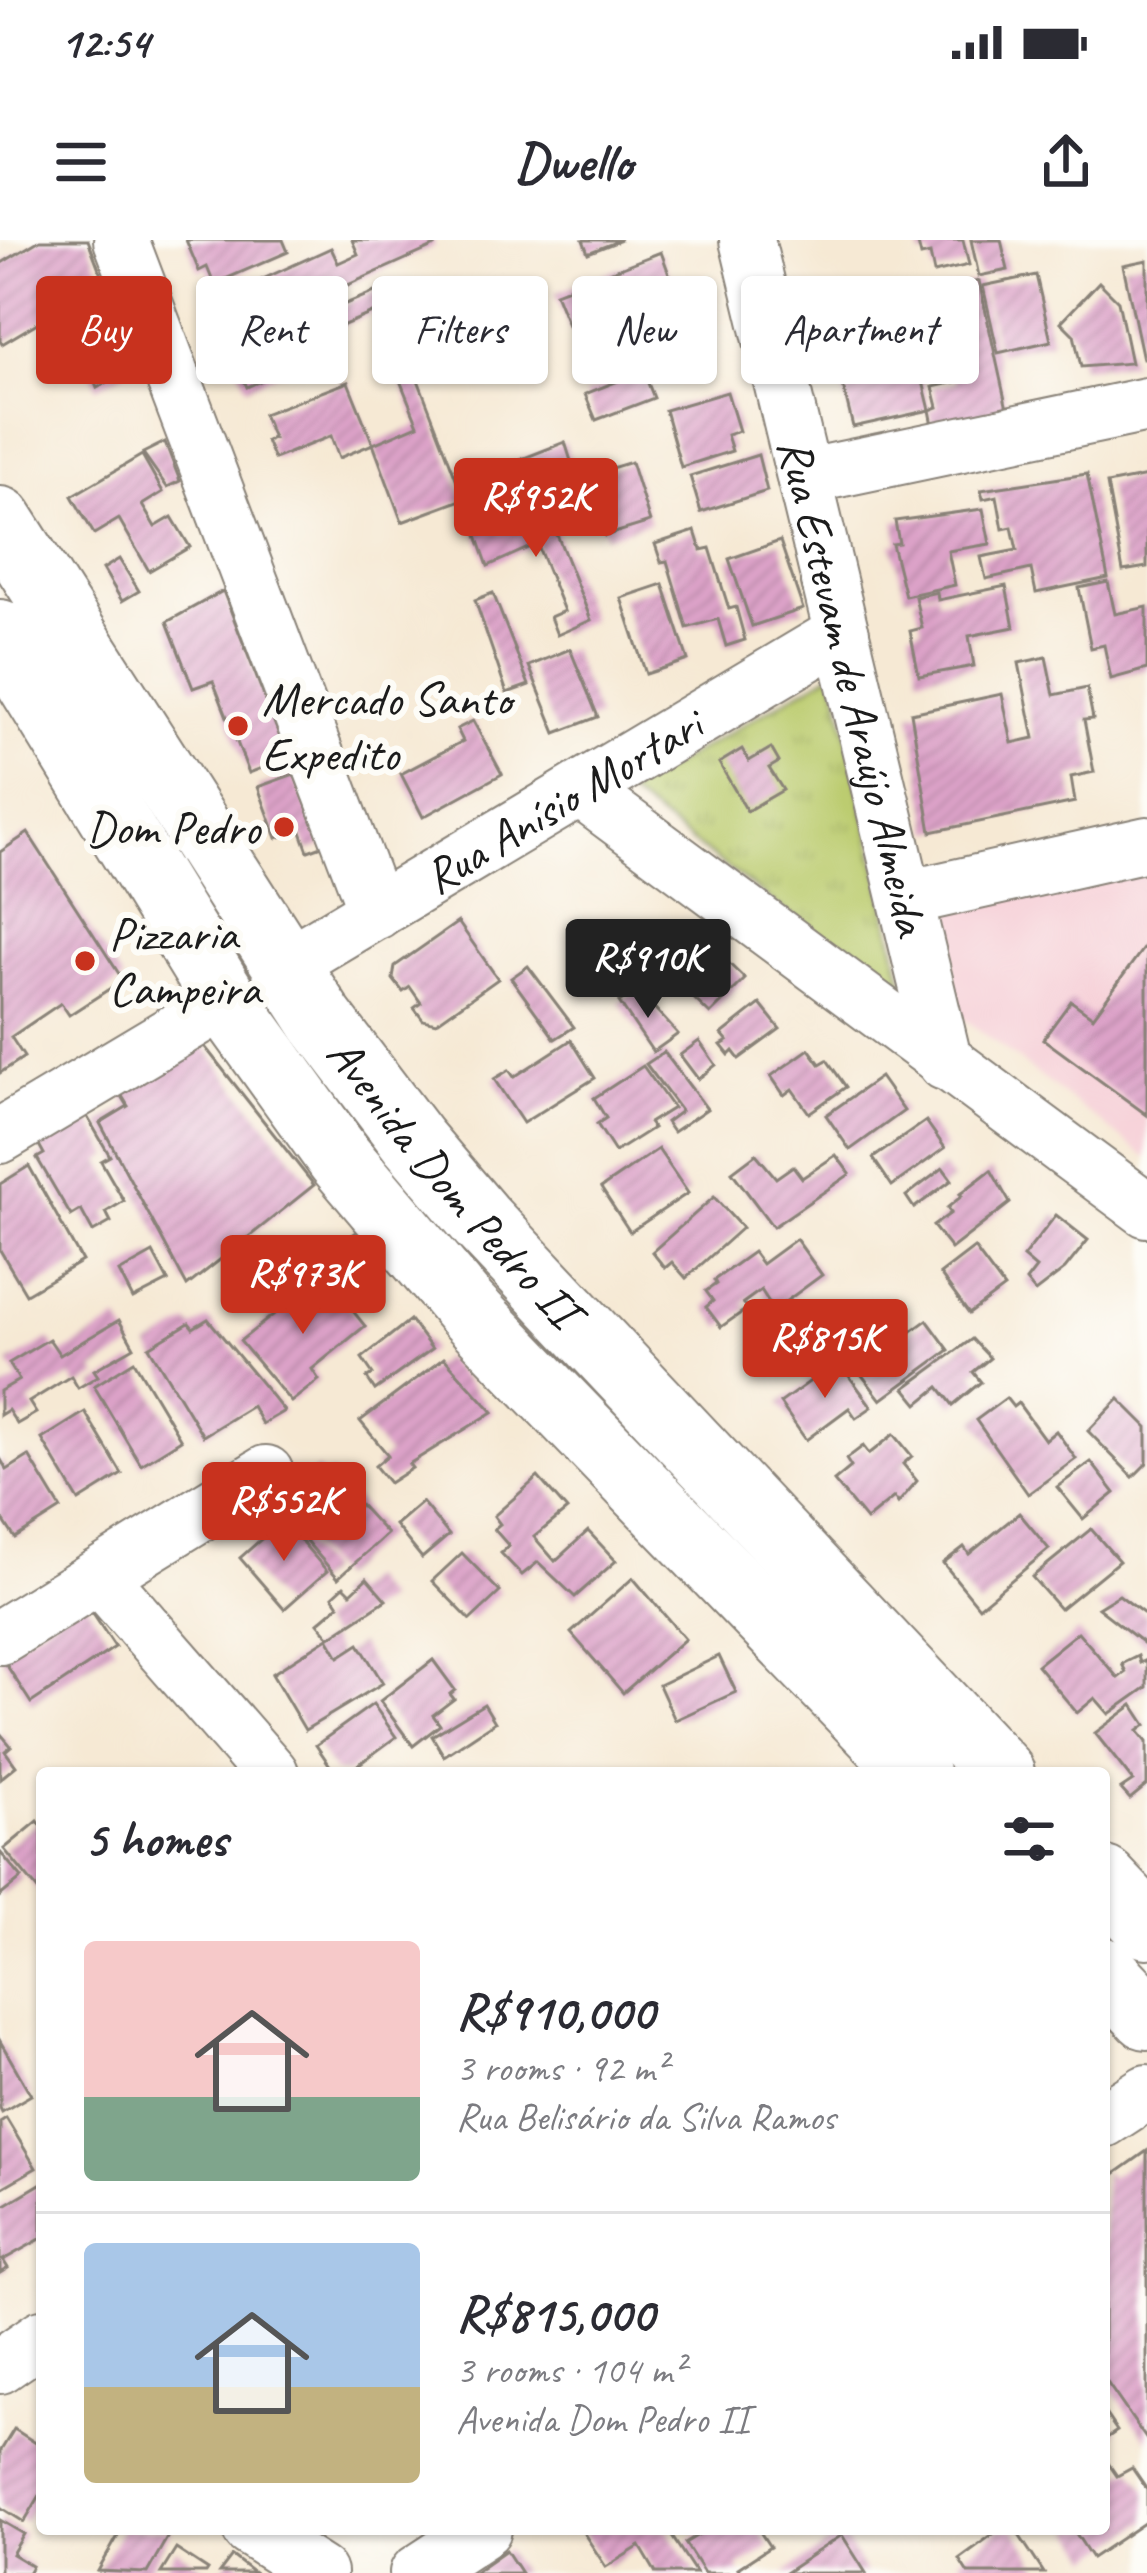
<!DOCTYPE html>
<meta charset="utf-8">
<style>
:root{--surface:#fff;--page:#f2f2f3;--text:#2b2b33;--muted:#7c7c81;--line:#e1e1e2;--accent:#c8321e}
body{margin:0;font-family:Caveat,sans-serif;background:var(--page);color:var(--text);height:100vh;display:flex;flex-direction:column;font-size:45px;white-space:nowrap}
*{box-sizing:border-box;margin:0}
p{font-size:39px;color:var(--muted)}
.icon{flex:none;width:66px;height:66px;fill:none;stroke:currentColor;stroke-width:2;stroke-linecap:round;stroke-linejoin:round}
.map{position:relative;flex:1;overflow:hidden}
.panel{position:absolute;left:36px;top:1527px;width:1074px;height:768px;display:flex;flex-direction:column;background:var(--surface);border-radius:12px;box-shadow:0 3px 9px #0004}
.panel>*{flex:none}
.guide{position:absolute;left:36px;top:36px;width:1077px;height:108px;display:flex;gap:24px}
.price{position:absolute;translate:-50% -102px;padding:0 27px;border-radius:12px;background:var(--accent);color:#fff;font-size:39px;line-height:78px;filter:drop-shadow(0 3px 6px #0008)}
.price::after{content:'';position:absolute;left:50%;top:72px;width:36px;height:27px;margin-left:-18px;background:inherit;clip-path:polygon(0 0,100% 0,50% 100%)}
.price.active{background:#222;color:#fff}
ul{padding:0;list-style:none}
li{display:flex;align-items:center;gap:36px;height:300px;padding:0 48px}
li+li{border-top:3px solid var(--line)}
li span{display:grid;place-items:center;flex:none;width:336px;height:240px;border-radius:12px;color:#555}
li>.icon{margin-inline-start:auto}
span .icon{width:144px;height:144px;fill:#fffc;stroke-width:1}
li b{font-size:51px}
h2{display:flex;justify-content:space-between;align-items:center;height:144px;padding:0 48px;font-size:51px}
.pill{padding:0 42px;border-radius:12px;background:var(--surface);box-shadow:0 3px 9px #0004;font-size:42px;line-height:108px}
.pill.active{background:var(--accent);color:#fff}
.status{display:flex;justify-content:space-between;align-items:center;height:84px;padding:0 60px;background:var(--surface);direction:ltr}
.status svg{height:33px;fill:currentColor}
header{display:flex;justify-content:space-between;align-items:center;height:156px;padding:0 48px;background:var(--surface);font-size:54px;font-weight:600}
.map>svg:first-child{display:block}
</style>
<div class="status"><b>12:54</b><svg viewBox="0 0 49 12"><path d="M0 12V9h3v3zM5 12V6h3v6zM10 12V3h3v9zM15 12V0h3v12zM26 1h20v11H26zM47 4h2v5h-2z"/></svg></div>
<header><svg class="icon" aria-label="menu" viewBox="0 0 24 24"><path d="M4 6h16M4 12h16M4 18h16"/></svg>Dwello<svg class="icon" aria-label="share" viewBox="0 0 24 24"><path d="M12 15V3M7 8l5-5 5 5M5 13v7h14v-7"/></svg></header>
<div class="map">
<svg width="1147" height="2333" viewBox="0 0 1147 2333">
<defs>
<pattern id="park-tufts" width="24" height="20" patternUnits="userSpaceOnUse" patternTransform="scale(3)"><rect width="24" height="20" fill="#bccc6f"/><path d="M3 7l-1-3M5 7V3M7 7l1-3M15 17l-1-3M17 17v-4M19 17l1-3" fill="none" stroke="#a1af60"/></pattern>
<pattern id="building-hatch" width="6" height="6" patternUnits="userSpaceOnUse" patternTransform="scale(3)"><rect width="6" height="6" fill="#dca2c8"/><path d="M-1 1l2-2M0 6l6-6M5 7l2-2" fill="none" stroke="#bc8bab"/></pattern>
</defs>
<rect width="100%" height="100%" fill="#fdfcf7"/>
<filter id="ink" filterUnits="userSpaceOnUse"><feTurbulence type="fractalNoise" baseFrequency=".00833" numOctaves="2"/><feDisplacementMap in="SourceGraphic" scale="24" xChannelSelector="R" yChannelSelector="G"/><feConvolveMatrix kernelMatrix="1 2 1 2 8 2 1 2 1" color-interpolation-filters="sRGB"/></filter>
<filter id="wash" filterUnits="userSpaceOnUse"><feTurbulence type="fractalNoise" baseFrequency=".004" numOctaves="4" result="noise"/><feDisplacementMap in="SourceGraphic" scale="48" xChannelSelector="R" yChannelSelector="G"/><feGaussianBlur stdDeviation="2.7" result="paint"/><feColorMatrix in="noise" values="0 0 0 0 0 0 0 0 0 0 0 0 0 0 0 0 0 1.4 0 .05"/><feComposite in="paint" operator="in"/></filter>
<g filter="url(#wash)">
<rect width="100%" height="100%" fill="#f6e9d4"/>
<!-- built -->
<polygon fill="#f6cfd7" points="1147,629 1147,918 958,774 950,669"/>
<!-- park -->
<polygon fill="url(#park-tufts)" stroke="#6c7446" stroke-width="3" points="833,432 907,761 626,553"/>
<g id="blocks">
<!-- building -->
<g fill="url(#building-hatch)">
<polygon points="40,0 88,0 136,126 97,148 64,67 2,104 0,101 0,24"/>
<polygon points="186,0 283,0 288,12 214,44 207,27 199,31"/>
<polygon points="352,0 433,0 435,6 267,81 250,45 331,8 338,23 358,14"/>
<polygon points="583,0 621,0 588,13"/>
<polygon points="917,0 963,0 969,25 934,33 930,14 921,16"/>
<polygon points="971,0 1001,0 1008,30 979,36"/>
<polygon points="661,12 682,69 604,98 597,80 570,90 555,53"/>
<polygon points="1147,20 1147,118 1143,119 1123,25"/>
<polygon points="1036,35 1051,101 998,113 983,46"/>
<polygon points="979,41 1007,169 933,185 930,170 853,187 842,142 919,125 930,170 938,167 933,147 955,142 947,108 967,104 963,83 952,86 944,49"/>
<polygon points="1099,42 1118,61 1131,123 1081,127 1074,95 1061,82"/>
<polygon points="377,51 384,68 323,94 316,76"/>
<polygon points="902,63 912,107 834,125 824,81"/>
<polygon points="281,80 300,123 247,147 228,105"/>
<polygon points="403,101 464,259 402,282 373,204 418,185 387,108"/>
<polygon points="643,131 654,158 596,180 585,154"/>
<polygon points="348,142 373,204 339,218 331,196 274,219 266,201 273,198 263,174"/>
<polygon points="727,152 739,191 727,195 732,211 681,227 665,170"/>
<polygon points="165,202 180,241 167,247 143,213"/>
<polygon points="565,202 583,259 560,268 557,258 513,275 496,229"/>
<polygon points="142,215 163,252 142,265 155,287 172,277 190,307 149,331 119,279 94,294 72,256"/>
<polygon points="758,215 767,251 701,272 690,236"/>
<polygon points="631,222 650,282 605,296 585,236"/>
<polygon points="1087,234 1108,338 1036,353 1031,329 986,339 981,317 1017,310 1012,287 1003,289 997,256 983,259 981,250"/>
<polygon points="1147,236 1147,327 1123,331 1107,244"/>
<polygon points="489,268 500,293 548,272 591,380 557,395 550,377 564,371 537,304 488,326 470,276"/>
<polygon points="983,269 990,304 948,311 955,345 905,356 892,304 899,303 895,281"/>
<polygon points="695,291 701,310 710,308 729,369 736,367 745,400 726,406 718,379 687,388 667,321 661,322 655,304"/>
<polygon points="780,301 803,369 752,386 729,319"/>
<polygon points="119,319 139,351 122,361 103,329"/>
<polygon points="1108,342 1115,374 1147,367 1147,429 1111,439 1104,405 1091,408 1079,348"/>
<polygon points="663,344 688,420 646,434 621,358"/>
<polygon points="1006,346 1014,387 969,396 974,426 919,436 910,391 922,388 915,357 937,352 938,360"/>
<polygon points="223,351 288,518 249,533 213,441 193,448 167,382"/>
<polygon points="493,353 529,445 507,453 475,360"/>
<polygon points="570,409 598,477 556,493 529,426"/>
<polygon points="1046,417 1054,455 1087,448 1093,479 1084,480 1094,532 1071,537 1075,562 931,592 911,473 1002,454 1012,503 1034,498 1019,423"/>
<polygon points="473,481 502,534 423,577 401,534 463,501 457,489"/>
<polygon points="771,508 779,522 769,528 783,550 747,571 719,523 742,509 749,521"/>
<polygon points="294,534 322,606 308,611 300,589 277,598 258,547"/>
<polygon points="28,593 123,740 69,775 61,763 11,797 24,817 0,833 0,612"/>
<polygon points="458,682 498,739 436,783 423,780 414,768 421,763 410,747 403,752 393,739 395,726"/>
<polygon points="1147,703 1147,875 1043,799 1071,761 1093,777"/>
<polygon points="717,712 745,739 710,774 682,747"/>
<polygon points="528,726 574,787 555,799 511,738"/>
<polygon points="638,750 678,794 653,812 619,762"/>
<polygon points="760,764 780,789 739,819 733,811 729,815 721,805 728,801 722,794"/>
<polygon points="198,798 314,945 187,1046 100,883 128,866 116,846"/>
<polygon points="571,800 595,838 523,883 494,839 509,830 514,837"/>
<polygon points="699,801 716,825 698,839 680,815"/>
<polygon points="809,809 820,824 827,820 846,847 809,873 792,849 784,855 771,836"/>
<polygon points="664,812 707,869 673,892 666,882 681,871 646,824"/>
<polygon points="643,826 673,868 649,883 653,888 615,912 597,884 606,878 594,858"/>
<polygon points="880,837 904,871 850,910 826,875"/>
<polygon points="81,866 110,916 101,921 124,961 106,972 111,982 93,992 81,970 71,976 37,918 44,914 33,894"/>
<polygon points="926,881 945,908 892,946 873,918"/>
<polygon points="658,909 688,953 630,992 601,948"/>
<polygon points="756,914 776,938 793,926 802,938 836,915 850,934 773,987 732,932"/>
<polygon points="29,926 82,1021 26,1054 0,1010 0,944"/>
<polygon points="943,928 952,940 914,968 906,956"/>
<polygon points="991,930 1010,963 951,1009 933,986 951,973 947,968 962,956 960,954"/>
<polygon points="714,957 742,988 686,1038 672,1022 665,1028 652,1012"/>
<polygon points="1056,975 1088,1000 1065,1029 1035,1052 1026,1041 1036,1028 1023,1017"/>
<polygon points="355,993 365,1008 336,1027 327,1012"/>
<polygon points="796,999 822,1035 774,1070 761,1050 743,1063 748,1068 721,1087 706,1067 713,1061 706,1051 716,1044 714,1040 753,1012 762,1024"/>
<polygon points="974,1008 1004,1048 969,1074 940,1034"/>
<polygon points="153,1013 168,1041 133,1059 119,1032"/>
<polygon points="324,1035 365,1086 312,1129 319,1140 291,1162 240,1101"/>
<polygon points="208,1079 284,1171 262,1184 252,1166 203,1196 149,1107 189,1083 193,1088"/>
<polygon points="119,1080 134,1107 94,1130 98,1136 78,1148 71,1136 29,1162 36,1173 17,1184 8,1170 0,1175 0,1151 19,1140 9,1123 49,1099 60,1115"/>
<polygon points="410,1080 432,1109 375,1150 367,1138 373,1134 362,1118"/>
<polygon points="927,1080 949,1110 881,1160 858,1130"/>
<polygon points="972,1099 990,1118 973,1132 981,1142 953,1165 939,1147 918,1164 905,1148"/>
<polygon points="444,1118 493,1172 409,1224 412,1228 389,1243 375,1226 388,1215 360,1181"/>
<polygon points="134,1121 181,1200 141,1225 94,1146"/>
<polygon points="838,1121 872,1167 856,1178 849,1168 806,1200 780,1163"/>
<polygon points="1006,1158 1013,1167 1018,1163 1045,1200 1056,1191 1076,1219 1028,1254 976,1180"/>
<polygon points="1119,1159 1147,1187 1147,1223 1133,1237 1088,1191"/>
<polygon points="85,1172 122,1234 79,1261 42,1199"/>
<polygon points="894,1194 912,1216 903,1224 917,1241 898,1263 894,1257 866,1280 834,1241 851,1227 846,1219 863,1206 869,1214"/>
<polygon points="29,1216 61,1269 15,1298 0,1275 0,1218 7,1230"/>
<polygon points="1091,1222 1115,1253 1083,1279 1057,1247"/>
<polygon points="317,1229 325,1237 330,1232 387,1294 338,1338 295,1288 309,1275 290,1254"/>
<polygon points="538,1237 567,1270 534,1297 555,1321 588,1291 616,1321 575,1357 538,1322 522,1335 501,1313 509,1306 494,1289 500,1284 494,1276"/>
<polygon points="422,1262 449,1295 422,1318 395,1285"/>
<polygon points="1019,1273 1049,1309 979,1367 943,1323 964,1307 969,1314"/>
<polygon points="283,1280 327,1331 284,1369 240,1318"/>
<polygon points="1091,1289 1119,1321 1060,1369 1032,1337"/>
<polygon points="462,1313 500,1352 470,1380 432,1341"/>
<polygon points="367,1338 386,1360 330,1397 318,1383 339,1365 333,1356 344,1346 351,1353"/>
<polygon points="633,1338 685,1399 623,1453 571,1393"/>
<polygon points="1119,1355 1147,1376 1147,1406 1098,1368"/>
<polygon points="83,1359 115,1407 31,1463 0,1415"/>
<polygon points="1078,1392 1118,1438 1126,1432 1122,1424 1138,1416 1140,1423 1147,1420 1147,1447 1109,1474 1095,1458 1077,1473 1037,1425"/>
<polygon points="328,1398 339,1417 359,1404 383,1443 305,1490 272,1434"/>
<polygon points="719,1416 736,1452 675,1480 659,1445"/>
<polygon points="433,1420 455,1450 450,1454 454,1459 433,1475 440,1485 413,1506 380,1461"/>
<polygon points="373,1464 396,1497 347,1533 335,1533 316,1505"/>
<polygon points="484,1464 495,1482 444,1516 432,1496"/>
<polygon points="1133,1465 1146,1485 1138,1491 1147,1502 1147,1545 1130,1559 1121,1549 1133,1541 1095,1493"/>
<polygon points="0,1493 11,1506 5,1511 16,1526 0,1539"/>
<polygon points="38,1581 42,1587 42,1655 4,1609"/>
<polygon points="0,1612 22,1638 0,1656"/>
<polygon points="0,1801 31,1855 2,1872 0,1868"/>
<polygon points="6,1878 36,1928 0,1949 0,1882"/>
<polygon points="1147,1911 1147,2200 1104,2138 1104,1931 1109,1938"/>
<polygon points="42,1943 42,1998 3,2020 8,2028 0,2033 0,1968"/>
<polygon points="1104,2172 1117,2191 1104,2200"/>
<polygon points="14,2189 42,2207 42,2252 24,2282 0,2267 0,2212"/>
<polygon points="1104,2217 1117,2236 1132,2228 1147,2250 1147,2281 1092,2318 1073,2289 1104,2289"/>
<polygon points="0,2280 24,2294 12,2314 32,2326 28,2333 0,2333"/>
<polygon points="122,2289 172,2289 147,2333 98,2331"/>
<polygon points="581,2289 667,2289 696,2333 656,2333 640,2306 606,2327"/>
<polygon points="708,2289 758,2289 770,2307 738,2328 741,2333 704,2333 685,2303"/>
<polygon points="1000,2289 1015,2289 1044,2333 968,2333 959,2319"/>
<polygon points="842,2295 866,2333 785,2333"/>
<polygon points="176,2309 208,2330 206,2333 161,2333"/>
<polygon points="506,2310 521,2333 473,2333"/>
<polygon points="232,2316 254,2333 219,2333"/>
</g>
</g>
</g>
<g filter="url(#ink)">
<use href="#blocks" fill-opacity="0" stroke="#898278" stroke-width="3"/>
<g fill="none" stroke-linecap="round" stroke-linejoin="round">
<!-- minor casing -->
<g stroke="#898278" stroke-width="58">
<g id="minor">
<polyline points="121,0 376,672"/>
<path id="s1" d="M 747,0 L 945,823"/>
<polyline points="804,237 1147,165"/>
<polyline points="580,550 1147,970"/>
<polyline points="906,658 1147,604"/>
<path id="s2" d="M 284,726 L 842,393"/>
<polyline points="0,896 226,761"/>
<polyline points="99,1336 271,1533"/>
<polyline points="0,1397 266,1233"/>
<polyline points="1104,1880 1147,1852"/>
<polyline points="0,2126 42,2097"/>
<polyline points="250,2289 319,2333"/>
<polyline points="417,2333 484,2289"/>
</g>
</g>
<!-- major casing -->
<g stroke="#898278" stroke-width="70">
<g id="major">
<path id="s3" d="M 0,280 L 321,780 L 413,901 L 481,981 L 1001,1533"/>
<polyline points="0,393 226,761 340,919 466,1068 916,1533"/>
<polyline points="1104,1640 1147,1685"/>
<polyline points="1104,1731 1147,1776"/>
</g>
</g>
<!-- minor -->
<use href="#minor" stroke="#fff" stroke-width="54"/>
<!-- major -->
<use href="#major" stroke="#fff" stroke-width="66"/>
</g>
</g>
<!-- markers -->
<g fill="#c8321e" stroke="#fdfcf7" stroke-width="4.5">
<circle cx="238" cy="486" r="12"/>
<circle cx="284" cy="587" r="12"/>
<circle cx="85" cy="721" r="12"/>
</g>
<g text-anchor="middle" stroke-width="12" stroke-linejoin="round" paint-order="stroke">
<!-- street labels -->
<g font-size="48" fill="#1c1c1c" stroke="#fdfcf7">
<text dy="17" stroke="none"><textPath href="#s1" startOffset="459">Rua Estevam de Araújo Almeida</textPath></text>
<text dy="17" stroke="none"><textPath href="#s2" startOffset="324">Rua Anísio Mortari</textPath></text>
<text dy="17" stroke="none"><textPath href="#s3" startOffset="804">Avenida Dom Pedro II</textPath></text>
</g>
<!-- poi labels -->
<g font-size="48" fill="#1c1c1c" stroke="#fdfcf7" text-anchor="start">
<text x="262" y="475">Mercado Santo<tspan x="262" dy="55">Expedito</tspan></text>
<text x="260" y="604" text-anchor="end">Dom Pedro</text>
<text x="109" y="710">Pizzaria<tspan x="109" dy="55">Campeira</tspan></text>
</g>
</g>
</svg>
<b class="price" style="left:536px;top:320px">R$952K</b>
<b class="price active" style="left:648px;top:781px">R$910K</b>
<b class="price" style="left:303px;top:1097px">R$973K</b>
<b class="price" style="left:825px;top:1161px">R$815K</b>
<b class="price" style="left:284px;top:1324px">R$552K</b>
<div class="guide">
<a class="pill active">Buy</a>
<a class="pill">Rent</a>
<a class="pill">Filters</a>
<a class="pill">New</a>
<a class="pill">Apartment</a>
</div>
<section class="panel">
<h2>5 homes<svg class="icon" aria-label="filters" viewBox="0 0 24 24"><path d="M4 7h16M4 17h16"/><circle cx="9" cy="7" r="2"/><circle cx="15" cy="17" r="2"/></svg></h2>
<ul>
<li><span style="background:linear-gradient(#f6c9c9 65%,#7fa58c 0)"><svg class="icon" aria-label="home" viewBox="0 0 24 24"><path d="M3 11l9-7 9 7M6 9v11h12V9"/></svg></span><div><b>R$910,000</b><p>3 rooms · 92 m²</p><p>Rua Belisário da Silva Ramos</p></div></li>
<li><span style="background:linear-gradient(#a9c7e8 60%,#c2b280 0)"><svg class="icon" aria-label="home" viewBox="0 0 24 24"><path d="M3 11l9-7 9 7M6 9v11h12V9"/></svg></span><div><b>R$815,000</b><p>3 rooms · 104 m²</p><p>Avenida Dom Pedro II</p></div></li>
</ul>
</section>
</div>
